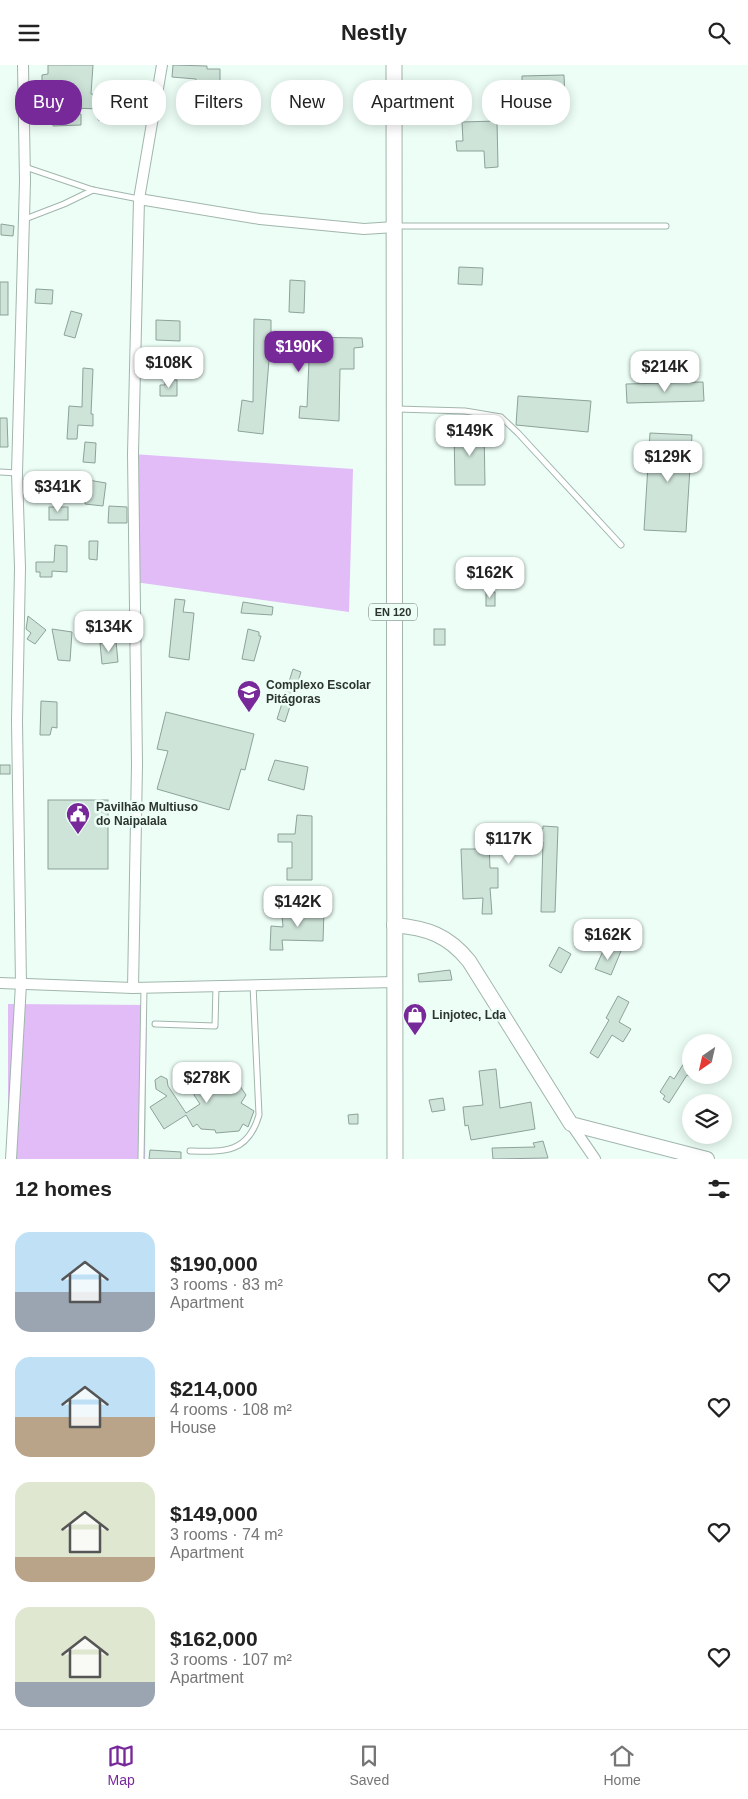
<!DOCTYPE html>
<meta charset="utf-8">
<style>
:root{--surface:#fff;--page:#f2f2f2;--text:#222;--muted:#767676;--line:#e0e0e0;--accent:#77299a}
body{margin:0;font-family:Helvetica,sans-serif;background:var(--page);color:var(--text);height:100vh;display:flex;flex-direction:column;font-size:19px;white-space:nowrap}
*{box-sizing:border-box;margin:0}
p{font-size:16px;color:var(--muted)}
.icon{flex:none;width:28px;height:28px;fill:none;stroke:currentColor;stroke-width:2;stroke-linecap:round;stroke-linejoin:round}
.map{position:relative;height:1094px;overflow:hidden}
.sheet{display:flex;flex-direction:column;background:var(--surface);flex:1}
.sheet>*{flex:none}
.hud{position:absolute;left:15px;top:15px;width:719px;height:45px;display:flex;gap:10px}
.needle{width:32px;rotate:214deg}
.fabs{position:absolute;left:682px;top:969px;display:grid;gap:10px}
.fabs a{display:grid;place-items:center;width:50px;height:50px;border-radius:50%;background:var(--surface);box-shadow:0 2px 12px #0003;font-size:25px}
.price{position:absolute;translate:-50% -42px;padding:0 11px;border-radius:10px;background:#fff;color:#222;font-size:16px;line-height:32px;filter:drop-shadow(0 1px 2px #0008)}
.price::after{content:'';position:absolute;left:50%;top:30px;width:15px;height:11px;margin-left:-8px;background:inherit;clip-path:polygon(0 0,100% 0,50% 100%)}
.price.on{background:var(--accent);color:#fff}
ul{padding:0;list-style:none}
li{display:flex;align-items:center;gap:15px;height:125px;padding:0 15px}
li span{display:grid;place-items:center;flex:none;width:140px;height:100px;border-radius:15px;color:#555}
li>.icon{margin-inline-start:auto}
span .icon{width:60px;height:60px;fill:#fffc;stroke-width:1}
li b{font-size:21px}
h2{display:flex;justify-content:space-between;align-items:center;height:60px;padding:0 15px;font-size:21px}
.pill{padding:0 18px;border-radius:20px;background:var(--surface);box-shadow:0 2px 12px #0003;font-size:18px;line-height:45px}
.pill.on{background:var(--accent);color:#fff}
header{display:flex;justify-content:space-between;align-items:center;height:65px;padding:0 15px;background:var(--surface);font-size:22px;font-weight:700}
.dock{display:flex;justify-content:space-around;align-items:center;height:70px;border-top:1px solid var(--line);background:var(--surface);font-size:14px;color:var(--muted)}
.dock a{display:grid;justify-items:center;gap:2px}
.dock .on{color:var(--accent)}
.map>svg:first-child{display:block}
</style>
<header><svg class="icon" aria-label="menu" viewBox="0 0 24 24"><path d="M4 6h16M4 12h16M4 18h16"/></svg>Nestly<svg class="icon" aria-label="search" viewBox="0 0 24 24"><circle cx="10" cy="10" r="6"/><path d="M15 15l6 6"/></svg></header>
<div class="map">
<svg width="748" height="1094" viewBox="0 0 748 1094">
<rect width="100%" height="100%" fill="#ecfef6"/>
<!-- green -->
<g fill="#e1bcf7">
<polygon points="133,389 353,404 349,547 135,517"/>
<polygon points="8,939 147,940 145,1094 8,1094"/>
</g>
<!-- building -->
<g fill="#cee4d9" stroke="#8da298">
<polygon points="48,0 93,0 91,29 121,31 118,57 98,55 99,44 74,43 74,34 51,33 51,23 42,23 42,10 48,9"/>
<polygon points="173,0 207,1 207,4 220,4 220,19 205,18 204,27 195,26 196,14 172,12"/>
<polygon points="564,10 565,36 542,36 542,31 522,31 522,11"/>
<polygon points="81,49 81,60 53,61 52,50"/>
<polygon points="497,56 498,102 485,103 484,86 457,86 456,76 463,76 462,57"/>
<polygon points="1,159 14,161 13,171 1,170"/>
<polygon points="459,202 483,203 482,220 458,219"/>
<polygon points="290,215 305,216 304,248 289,247"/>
<rect x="0" y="217" width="8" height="33"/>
<polygon points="36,224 53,225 52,239 35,238"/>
<polygon points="71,246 82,249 75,273 64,270"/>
<polygon points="254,254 271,255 271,269 287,268 287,270 303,272 362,273 363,282 354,283 354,304 340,304 339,356 299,353 300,341 307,342 309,296 269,295 263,369 238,366 242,335 253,337"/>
<polygon points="156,255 180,256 180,276 156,275"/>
<polygon points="83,303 93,304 91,349 93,349 93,361 78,360 77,374 67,374 69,341 82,342"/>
<polygon points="165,315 177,315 177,331 160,331 160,320 165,320"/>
<polygon points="703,317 704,336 627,338 626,319"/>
<polygon points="518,331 591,336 588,367 516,360"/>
<polygon points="0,353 7,353 8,382 0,382"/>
<polygon points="454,364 484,364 485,420 455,420"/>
<polygon points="650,368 692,370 686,467 644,465"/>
<polygon points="85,377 96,378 95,398 83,397"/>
<polygon points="88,415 106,418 103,441 85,439"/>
<polygon points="109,441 127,442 127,458 108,458"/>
<rect x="49" y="442" width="19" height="13"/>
<polygon points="89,476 98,476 97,495 89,494"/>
<polygon points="55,480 67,481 67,507 52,506 52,512 40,512 40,507 36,507 36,497 54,497"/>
<rect x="486" y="527" width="9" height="14"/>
<polygon points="175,534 185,535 183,547 194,548 189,595 169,592"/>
<polygon points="243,537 273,542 272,550 241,548"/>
<polygon points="28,551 46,565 35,579 27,574 31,568 26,564"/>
<polygon points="52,564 72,567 70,596 58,595"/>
<polygon points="248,564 259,567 259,571 261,571 254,596 242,594"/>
<rect x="434" y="564" width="11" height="16"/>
<polygon points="116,576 118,597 102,599 100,578"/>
<polygon points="293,604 301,607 285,657 277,654"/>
<polygon points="41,636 57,637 57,663 52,662 50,670 40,670"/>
<polygon points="166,647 254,669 245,705 241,704 229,745 157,724 168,686 157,684"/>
<polygon points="275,695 308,702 304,725 268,715"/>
<rect x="0" y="700" width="10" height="9"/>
<rect x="48" y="735" width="60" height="69"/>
<polygon points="297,750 312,751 312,815 287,815 287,803 292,803 292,777 278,777 278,769 295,769"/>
<polygon points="543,761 558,762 555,847 541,847 543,777 489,779 490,803 498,803 498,823 490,823 492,849 482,849 483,833 463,834 461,784 479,784 478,766 543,764"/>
<polygon points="287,844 324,845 323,876 282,875 283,885 270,885 271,861 283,862 282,850 287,850"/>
<polygon points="559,882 571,889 561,908 549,901"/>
<polygon points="613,882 621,886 611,910 595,904 603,886 610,890"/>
<polygon points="450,905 452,915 419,917 418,909"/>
<polygon points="618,931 629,937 619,957 631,964 623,977 612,970 598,993 590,988 609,955 606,953"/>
<polygon points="684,998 691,1003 691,1012 687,1010 669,1038 663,1034 665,1031 660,1027 670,1011 674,1014"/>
<polygon points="212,1002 227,1002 227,1008 232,1009 246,1030 241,1038 254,1046 248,1062 243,1059 239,1066 216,1068 215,1065 201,1064 197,1059 193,1062 186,1050 164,1064 150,1042 167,1031 156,1024 155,1015 161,1011 167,1014 168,1021 186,1048 200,1039 194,1030 206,1009 212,1009"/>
<polygon points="496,1004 500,1043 531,1037 535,1064 471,1075 468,1060 465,1061 463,1042 483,1040 479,1006"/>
<polygon points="443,1033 445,1045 432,1047 429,1035"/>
<polygon points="358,1049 358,1059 349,1059 348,1050"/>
<polygon points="543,1076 548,1093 493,1094 492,1083 535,1082 533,1078"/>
<polygon points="150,1085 181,1087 181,1094 149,1094"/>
</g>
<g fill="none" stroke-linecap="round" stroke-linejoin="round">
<!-- lane casing -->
<g stroke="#a1b6ac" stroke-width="7">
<g id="lane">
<polyline points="25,102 93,125 139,134"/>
<polyline points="25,154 64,139 93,125"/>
<polyline points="396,161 666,161"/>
<polyline points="397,344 465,346 501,352 518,368 621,480"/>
<polyline points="0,407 17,408"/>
<polyline points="155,959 215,961 216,921"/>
<path d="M 190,1086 C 225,1087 248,1088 259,1050 L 253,920"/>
<polyline points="141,1094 144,923"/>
</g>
</g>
<!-- street casing -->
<g stroke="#a1b6ac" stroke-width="12">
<g id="street">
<polyline points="139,134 260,154 364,164 395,162"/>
<polyline points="0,918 133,923 395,917"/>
<polyline points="133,923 137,699 133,389 139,134 162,0"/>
<polyline points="571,1059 595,1094"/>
<polyline points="11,1094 21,919 17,656 20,503 17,408 25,116 23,0"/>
</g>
</g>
<!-- secondary casing -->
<g stroke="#a1b6ac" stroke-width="16">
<path id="secondary" d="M 394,860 C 427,863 448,870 469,896 L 571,1059 L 707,1094"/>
</g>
<!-- primary casing -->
<g stroke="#a1b6ac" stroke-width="17">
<polyline id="primary" points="394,0 395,1094"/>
</g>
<!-- lane -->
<use href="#lane" stroke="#fff" stroke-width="5"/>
<!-- street -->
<use href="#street" stroke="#fff" stroke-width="10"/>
<!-- secondary -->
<use href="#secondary" stroke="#fff" stroke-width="14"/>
<!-- primary -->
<use href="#primary" stroke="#fff" stroke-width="15"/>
</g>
<!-- icons -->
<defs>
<g id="school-pin" transform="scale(1.25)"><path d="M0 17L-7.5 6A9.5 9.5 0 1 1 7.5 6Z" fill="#77299a" stroke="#ecfef6"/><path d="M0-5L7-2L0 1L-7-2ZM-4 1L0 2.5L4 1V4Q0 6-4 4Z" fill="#fff"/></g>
<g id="civic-pin" transform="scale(1.25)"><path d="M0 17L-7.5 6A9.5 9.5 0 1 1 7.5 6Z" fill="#77299a" stroke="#ecfef6"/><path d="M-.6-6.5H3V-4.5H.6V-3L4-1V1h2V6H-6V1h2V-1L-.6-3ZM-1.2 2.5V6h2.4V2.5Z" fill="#fff"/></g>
<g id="shop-pin" transform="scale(1.25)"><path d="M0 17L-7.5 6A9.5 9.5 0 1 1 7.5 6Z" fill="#77299a" stroke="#ecfef6"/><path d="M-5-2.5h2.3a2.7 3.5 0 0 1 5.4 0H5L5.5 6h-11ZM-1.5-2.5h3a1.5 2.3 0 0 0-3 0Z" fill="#fff"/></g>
</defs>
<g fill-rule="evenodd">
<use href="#school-pin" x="249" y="627"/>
<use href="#civic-pin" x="78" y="749"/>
<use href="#shop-pin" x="415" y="950"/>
</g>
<g text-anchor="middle" stroke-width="5" stroke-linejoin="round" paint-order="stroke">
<!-- shield labels -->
<rect fill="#ecfef6" stroke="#66716b" stroke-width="1" x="369" y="538.5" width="48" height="17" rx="4"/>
<g font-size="11" font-weight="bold" fill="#2c3430">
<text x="393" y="551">EN 120</text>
</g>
<!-- poi labels -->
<g font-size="12" font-weight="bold" fill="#2c3430" stroke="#ecfef6" text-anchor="start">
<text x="266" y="624">Complexo Escolar<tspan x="266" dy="14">Pitágoras</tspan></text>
<text x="96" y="746">Pavilhão Multiuso<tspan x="96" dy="14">do Naipalala</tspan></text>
<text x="432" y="954">Linjotec, Lda</text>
</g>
</g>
</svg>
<div class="fabs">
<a><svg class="needle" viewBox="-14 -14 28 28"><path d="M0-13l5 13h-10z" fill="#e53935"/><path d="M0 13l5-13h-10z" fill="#767676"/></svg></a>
<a><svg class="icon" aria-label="layers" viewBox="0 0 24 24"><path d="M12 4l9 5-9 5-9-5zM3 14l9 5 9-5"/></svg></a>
</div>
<b class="price on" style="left:299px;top:308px">$190K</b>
<b class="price" style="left:169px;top:324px">$108K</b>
<b class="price" style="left:665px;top:328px">$214K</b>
<b class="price" style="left:470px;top:392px">$149K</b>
<b class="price" style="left:668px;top:418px">$129K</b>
<b class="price" style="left:58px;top:448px">$341K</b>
<b class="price" style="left:490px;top:534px">$162K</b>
<b class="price" style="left:109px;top:588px">$134K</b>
<b class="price" style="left:509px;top:800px">$117K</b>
<b class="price" style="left:298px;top:863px">$142K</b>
<b class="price" style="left:608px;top:896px">$162K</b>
<b class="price" style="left:207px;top:1039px">$278K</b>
<div class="hud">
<a class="pill on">Buy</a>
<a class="pill">Rent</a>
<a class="pill">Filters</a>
<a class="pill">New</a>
<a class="pill">Apartment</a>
<a class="pill">House</a>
</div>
</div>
<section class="sheet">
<h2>12 homes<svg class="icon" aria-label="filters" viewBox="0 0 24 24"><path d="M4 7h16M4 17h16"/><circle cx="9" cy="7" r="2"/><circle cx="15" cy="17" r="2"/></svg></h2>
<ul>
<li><span style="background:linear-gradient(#bfe0f5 60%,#9aa5b1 0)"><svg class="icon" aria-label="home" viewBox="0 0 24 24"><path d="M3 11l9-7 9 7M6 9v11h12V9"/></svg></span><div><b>$190,000</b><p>3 rooms · 83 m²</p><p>Apartment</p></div><svg class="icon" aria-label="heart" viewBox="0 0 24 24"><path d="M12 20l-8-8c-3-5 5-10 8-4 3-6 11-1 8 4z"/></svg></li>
<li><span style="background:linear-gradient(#bfe0f5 60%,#b9a48a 0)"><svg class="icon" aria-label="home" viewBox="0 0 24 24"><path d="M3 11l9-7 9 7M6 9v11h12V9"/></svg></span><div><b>$214,000</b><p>4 rooms · 108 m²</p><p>House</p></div><svg class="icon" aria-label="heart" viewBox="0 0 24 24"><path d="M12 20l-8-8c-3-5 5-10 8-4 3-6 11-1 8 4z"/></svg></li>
<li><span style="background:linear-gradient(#dfe7d0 75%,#b9a48a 0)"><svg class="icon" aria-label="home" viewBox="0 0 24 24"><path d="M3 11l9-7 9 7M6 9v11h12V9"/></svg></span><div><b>$149,000</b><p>3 rooms · 74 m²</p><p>Apartment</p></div><svg class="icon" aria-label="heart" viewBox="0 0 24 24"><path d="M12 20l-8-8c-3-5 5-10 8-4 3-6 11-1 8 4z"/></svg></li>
<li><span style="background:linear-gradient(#dfe7d0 75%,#9aa5b1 0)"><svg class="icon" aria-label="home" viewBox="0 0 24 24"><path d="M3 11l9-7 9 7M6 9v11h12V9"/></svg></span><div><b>$162,000</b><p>3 rooms · 107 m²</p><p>Apartment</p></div><svg class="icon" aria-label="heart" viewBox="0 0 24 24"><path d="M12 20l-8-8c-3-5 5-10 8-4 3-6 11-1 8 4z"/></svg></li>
</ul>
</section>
<nav class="dock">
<a class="on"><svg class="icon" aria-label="map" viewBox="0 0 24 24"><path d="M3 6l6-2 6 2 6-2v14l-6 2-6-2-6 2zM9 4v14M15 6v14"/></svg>Map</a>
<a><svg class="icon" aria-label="saved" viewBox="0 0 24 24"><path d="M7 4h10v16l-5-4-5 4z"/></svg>Saved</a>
<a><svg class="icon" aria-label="home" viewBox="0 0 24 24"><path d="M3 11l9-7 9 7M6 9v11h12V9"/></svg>Home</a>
</nav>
